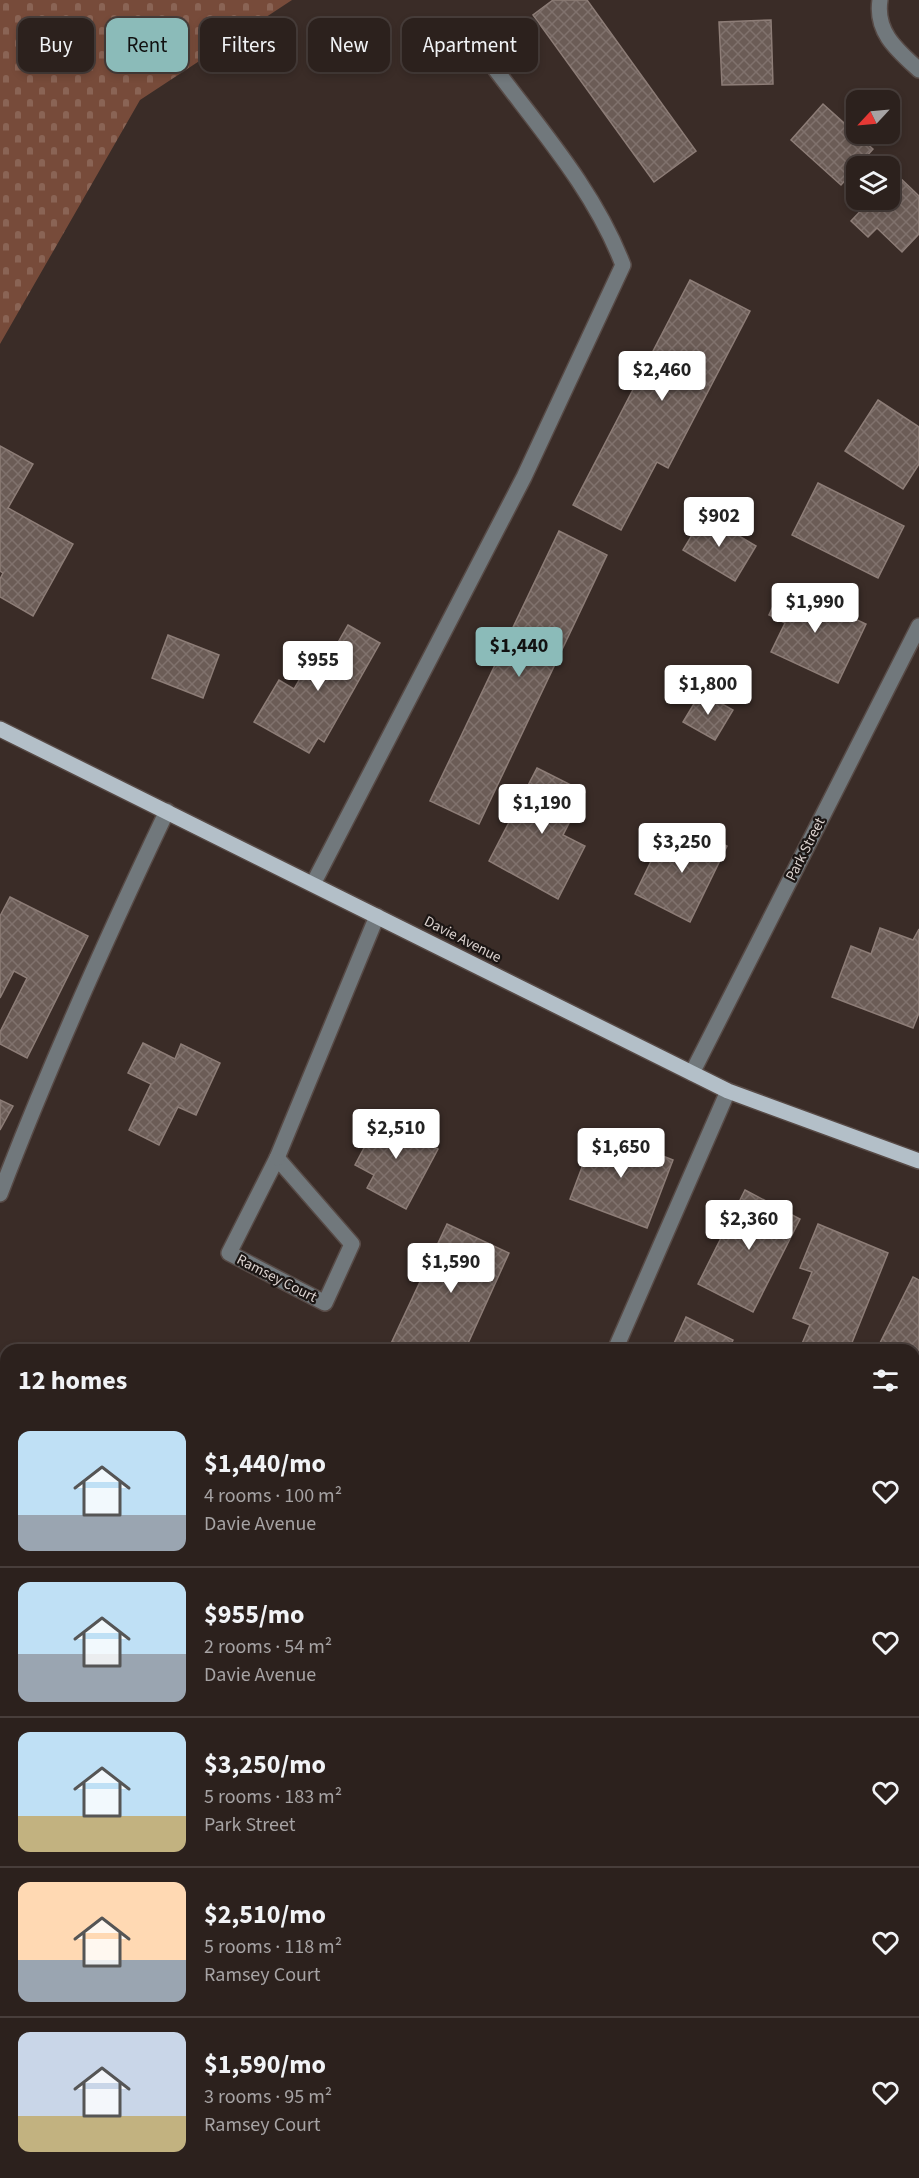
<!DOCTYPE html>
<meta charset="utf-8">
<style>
:root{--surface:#2c211d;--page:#342926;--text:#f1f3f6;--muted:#a6a3a4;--line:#483e3b;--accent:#8bbbb9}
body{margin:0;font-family:"Source Sans 3",sans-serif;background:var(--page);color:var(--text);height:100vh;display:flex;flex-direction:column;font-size:22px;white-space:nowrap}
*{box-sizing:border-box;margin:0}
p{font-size:20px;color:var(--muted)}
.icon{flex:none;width:33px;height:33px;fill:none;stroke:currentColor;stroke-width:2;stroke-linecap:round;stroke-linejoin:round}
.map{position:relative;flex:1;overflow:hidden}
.panel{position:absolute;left:0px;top:1344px;width:920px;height:834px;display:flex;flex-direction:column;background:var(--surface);border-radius:18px 18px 0 0;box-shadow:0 3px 9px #0003,0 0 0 2px var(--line)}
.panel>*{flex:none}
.guide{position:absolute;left:18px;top:18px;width:600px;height:54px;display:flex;gap:12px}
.needle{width:39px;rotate:244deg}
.tools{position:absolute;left:846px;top:90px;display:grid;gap:12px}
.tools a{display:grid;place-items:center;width:54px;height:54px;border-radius:12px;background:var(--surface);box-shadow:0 3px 9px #0003,0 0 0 2px var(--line);font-size:30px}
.price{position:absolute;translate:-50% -51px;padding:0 14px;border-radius:6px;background:#fff;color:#222;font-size:20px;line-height:39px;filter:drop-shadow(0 2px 3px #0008)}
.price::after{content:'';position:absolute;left:50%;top:36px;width:18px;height:14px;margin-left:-9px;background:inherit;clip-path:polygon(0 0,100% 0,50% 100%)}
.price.active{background:var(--accent);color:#111}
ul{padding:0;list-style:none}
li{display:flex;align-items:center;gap:18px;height:150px;padding:0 18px}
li+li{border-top:2px solid var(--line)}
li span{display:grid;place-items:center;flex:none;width:168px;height:120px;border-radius:12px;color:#555}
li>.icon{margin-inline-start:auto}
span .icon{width:72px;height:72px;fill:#fffc;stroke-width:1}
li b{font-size:26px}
h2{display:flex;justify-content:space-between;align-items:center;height:72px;padding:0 18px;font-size:26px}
.pill{padding:0 21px;border-radius:12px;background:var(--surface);box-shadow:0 3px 9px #0003,0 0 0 2px var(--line);font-size:21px;line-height:54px}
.pill.active{background:var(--accent);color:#111}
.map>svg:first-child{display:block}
</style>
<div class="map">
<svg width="919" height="2178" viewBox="0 0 919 2178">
<defs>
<pattern id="cemetery-stones" width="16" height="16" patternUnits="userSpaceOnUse" patternTransform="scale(1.5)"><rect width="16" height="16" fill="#774b3a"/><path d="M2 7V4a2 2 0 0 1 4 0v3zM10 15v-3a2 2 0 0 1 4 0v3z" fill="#8a6455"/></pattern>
<pattern id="building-cross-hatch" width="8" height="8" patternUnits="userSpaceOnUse" patternTransform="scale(1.5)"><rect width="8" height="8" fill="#6b5c56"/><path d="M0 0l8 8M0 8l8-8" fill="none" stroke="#80726d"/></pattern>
</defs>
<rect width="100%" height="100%" fill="#3a2c27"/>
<!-- cemetery -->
<polygon fill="url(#cemetery-stones)" points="0,0 292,0 140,100 0,344"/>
<!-- building -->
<g fill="url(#building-cross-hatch)" stroke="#8d7d77" stroke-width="1.5">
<polygon points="553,0 587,0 696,151 654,182 533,15"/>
<polygon points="771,20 773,84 722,85 719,22"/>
<polygon points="823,104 873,149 841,185 791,140"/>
<polygon points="896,174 919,196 919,234 902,252 877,228 868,237 851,221 871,200 890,200 890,180"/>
<polygon points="690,280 750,311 668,468 657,462 621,530 573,505"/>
<polygon points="878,400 919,427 919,464 903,489 845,451"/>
<polygon points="0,446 33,464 8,508 73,544 33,616 0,597 0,579 3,573 0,571"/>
<polygon points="818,483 904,526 878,578 792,535"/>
<polygon points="704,515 756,546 735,581 683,550"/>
<polygon points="559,531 607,555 479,824 430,801"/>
<polygon points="783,585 866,624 838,683 771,652 785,623 769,615"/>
<polygon points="348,625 380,643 324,742 318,738 309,753 254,722 279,680 294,689 316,650 329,658"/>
<polygon points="168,635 219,655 203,698 152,678"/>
<polygon points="701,692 733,710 715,740 683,722"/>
<polygon points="537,768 585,792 563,835 585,846 558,899 489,861"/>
<polygon points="687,826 727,846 690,922 635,894 659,845 674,853"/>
<polygon points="10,897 88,936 27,1058 0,1044 0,1032 27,978 14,971 0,998 0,916"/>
<polygon points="880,928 913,940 919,929 919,1013 913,1028 832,997 851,946 871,954"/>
<polygon points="143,1043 175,1059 181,1044 220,1063 196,1115 178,1107 159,1145 129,1130 151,1084 128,1073"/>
<polygon points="0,1100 13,1106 0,1130"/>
<polygon points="383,1112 426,1135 423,1141 438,1149 406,1209 367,1188 374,1175 355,1165"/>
<polygon points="596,1130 673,1160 647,1228 570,1199"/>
<polygon points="745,1190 800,1219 753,1312 698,1284"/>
<polygon points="447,1224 509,1253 465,1350 388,1350"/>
<polygon points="818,1224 888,1253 849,1350 811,1350 801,1346 810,1325 793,1318 812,1272 800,1268"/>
<polygon points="913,1277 919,1280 919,1349 914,1359 914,1350 889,1350 879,1345"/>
<polygon points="686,1317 733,1340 728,1350 671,1350"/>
<polygon points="0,1453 6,1457 0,1469"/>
<polygon points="6,1926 6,1976 0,1974 0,1940"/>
<polygon points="914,2016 919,2018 919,2048 914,2062"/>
<polygon points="196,2172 251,2172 249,2178 194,2178"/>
<polygon points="421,2172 480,2172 478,2178 419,2178"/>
<polygon points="576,2172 641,2172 638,2178 573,2178"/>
</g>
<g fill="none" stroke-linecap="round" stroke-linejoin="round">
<!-- minor casing -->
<g stroke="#574a46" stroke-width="18">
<g id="minor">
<path d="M 880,0 C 875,32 897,50 919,70"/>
<path d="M 313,884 L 524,477 L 623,265 C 595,191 540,129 493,66"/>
<polyline points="692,1073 919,626"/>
<polygon points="277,1158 352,1244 325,1303 229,1253"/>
<polyline points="277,1158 377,916"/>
<path d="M 0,1194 C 50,1063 107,937 167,811"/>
<polyline points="615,1350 728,1091"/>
<polyline points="0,1781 6,1783"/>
<polyline points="834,2172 850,2178"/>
<polyline points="341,2178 343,2172"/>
</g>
</g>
<!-- major casing -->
<g stroke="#574a46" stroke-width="18">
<polyline id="major" points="0,729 728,1091 919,1161"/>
</g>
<!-- minor -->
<use href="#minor" stroke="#71787c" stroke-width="15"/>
<!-- major -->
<use href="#major" stroke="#b3bfc8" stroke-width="15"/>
</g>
<g text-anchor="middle" stroke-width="4.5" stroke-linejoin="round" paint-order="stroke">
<!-- street labels -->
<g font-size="15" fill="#ddd4d1" stroke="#1c1614">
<text transform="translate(805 849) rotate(-63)" y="5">Park Street</text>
<text transform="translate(463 939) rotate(27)" y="5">Davie Avenue</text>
<text transform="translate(277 1278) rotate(27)" y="5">Ramsey Court</text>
</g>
</g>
</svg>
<div class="tools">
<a><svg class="needle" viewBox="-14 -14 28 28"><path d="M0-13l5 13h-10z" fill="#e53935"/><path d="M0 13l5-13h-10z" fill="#a6a3a4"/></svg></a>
<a><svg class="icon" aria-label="layers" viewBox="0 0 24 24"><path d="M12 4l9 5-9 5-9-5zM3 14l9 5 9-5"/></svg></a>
</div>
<b class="price" style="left:662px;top:402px">$2,460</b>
<b class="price" style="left:719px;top:548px">$902</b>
<b class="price" style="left:815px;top:634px">$1,990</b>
<b class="price active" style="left:519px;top:678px">$1,440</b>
<b class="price" style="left:318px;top:692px">$955</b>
<b class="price" style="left:708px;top:716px">$1,800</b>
<b class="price" style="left:542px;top:835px">$1,190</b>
<b class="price" style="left:682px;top:874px">$3,250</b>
<b class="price" style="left:396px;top:1160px">$2,510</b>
<b class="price" style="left:621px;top:1179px">$1,650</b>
<b class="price" style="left:749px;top:1251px">$2,360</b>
<b class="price" style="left:451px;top:1294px">$1,590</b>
<div class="guide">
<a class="pill">Buy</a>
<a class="pill active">Rent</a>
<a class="pill">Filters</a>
<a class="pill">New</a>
<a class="pill">Apartment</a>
</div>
<section class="panel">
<h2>12 homes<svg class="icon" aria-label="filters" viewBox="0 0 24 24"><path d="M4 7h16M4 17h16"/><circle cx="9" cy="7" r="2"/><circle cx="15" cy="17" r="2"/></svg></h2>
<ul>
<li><span style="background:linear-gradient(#bfe0f5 70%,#9aa5b1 0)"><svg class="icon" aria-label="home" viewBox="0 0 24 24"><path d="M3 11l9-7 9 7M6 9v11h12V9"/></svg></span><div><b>$1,440/mo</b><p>4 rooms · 100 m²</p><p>Davie Avenue</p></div><svg class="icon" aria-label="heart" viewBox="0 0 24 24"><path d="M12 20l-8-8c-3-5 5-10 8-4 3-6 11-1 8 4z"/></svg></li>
<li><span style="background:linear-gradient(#bfe0f5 60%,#9aa5b1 0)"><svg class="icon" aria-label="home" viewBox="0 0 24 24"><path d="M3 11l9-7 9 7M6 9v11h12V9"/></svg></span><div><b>$955/mo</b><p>2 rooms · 54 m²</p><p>Davie Avenue</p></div><svg class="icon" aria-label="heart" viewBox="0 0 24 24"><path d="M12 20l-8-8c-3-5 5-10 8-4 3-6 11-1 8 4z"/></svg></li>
<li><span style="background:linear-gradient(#bfe0f5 70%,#c2b280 0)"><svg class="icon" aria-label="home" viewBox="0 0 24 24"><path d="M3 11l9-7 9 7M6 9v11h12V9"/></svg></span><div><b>$3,250/mo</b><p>5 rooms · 183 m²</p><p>Park Street</p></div><svg class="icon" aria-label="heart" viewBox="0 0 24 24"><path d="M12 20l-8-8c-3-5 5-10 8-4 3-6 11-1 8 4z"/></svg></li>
<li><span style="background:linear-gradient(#ffd9b3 65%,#9aa5b1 0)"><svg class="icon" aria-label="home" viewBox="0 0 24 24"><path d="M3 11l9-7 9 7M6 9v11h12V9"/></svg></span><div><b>$2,510/mo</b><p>5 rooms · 118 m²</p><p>Ramsey Court</p></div><svg class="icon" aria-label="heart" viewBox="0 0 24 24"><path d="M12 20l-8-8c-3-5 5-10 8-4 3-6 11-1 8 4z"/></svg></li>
<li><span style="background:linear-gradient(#c9d6e8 70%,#c2b280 0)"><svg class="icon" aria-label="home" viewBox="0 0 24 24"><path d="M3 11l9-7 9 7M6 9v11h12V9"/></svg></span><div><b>$1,590/mo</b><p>3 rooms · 95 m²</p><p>Ramsey Court</p></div><svg class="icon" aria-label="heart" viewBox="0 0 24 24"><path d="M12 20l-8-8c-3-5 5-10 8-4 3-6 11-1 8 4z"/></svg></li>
</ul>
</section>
</div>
